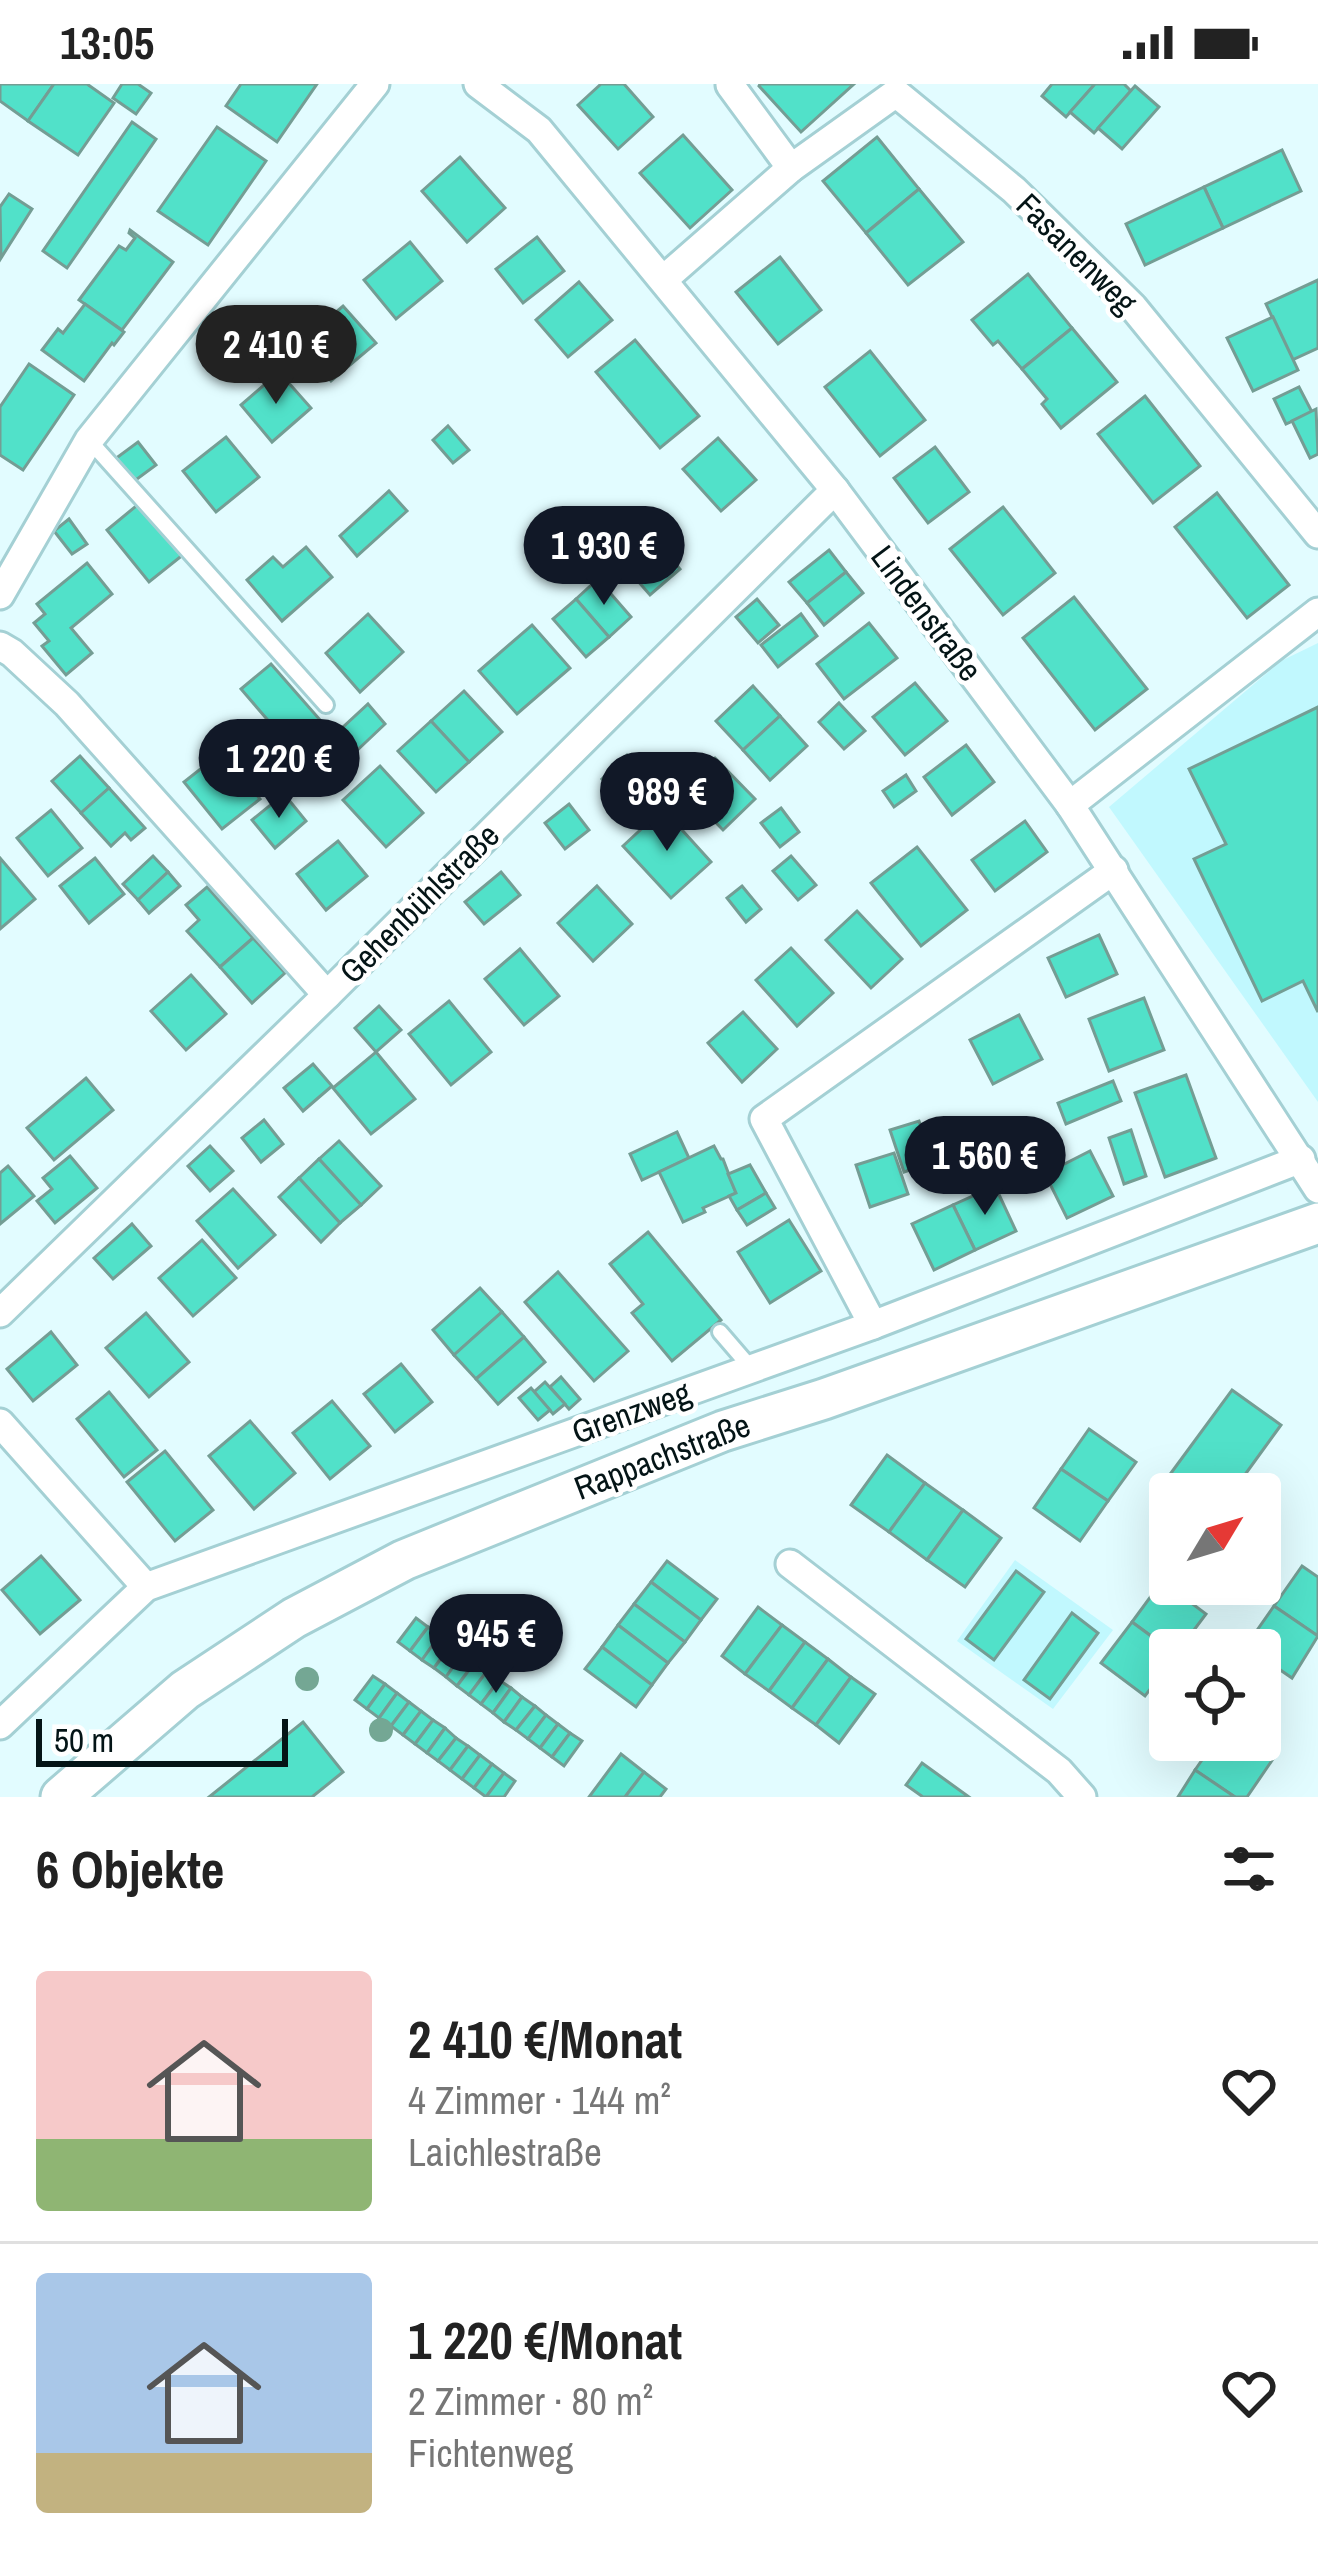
<!DOCTYPE html>
<html lang="de">
<meta charset="utf-8">
<style>
:root{--surface:#fff;--page:#f2f2f2;--text:#222;--muted:#767676;--line:#e0e0e0;--accent:#111827}
body{margin:0;font-family:"Archivo Narrow",sans-serif;background:var(--page);color:var(--text);height:100vh;display:flex;flex-direction:column;font-size:45px;white-space:nowrap}
*{box-sizing:border-box;margin:0}
p{font-size:39px;color:var(--muted)}
.icon{flex:none;width:66px;height:66px;fill:none;stroke:currentColor;stroke-width:2;stroke-linecap:round;stroke-linejoin:round}
.map{position:relative;height:1713px;overflow:hidden}
.side{display:flex;flex-direction:column;background:var(--surface);flex:1}
.side>*{flex:none}
.needle{width:78px;rotate:52deg}
.buttons{position:absolute;left:1149px;top:1389px;display:grid;gap:24px}
.buttons a{display:grid;place-items:center;width:132px;height:132px;border-radius:12px;background:var(--surface);box-shadow:0 12px 48px #0002;font-size:60px}
.scale{position:absolute;left:36px;bottom:30px;width:252px;box-sizing:border-box;padding-left:12px;border:6px solid #041416;border-top:0;font-size:33px;line-height:42px;white-space:nowrap;color:#041416;-webkit-text-stroke:9px #fff;paint-order:stroke}
.price{position:absolute;translate:-50% -102px;padding:0 27px;border-radius:42px;background:var(--accent);color:#fff;font-size:39px;line-height:78px;filter:drop-shadow(0 3px 6px #0008)}
.price::after{content:'';position:absolute;left:50%;top:72px;width:36px;height:27px;margin-left:-18px;background:inherit;clip-path:polygon(0 0,100% 0,50% 100%)}
.price.active{background:#222;color:#fff}
ul{padding:0;list-style:none}
li{display:flex;align-items:center;gap:36px;height:300px;padding:0 36px}
li+li{border-top:3px solid var(--line)}
li span{display:grid;place-items:center;flex:none;width:336px;height:240px;border-radius:12px;color:#555}
li>.icon{margin-inline-start:auto}
span .icon{width:144px;height:144px;fill:#fffc;stroke-width:1}
li b{font-size:51px}
h2{display:flex;justify-content:space-between;align-items:center;height:144px;padding:0 36px;font-size:51px}
.status{display:flex;justify-content:space-between;align-items:center;height:84px;padding:0 60px;background:var(--surface);direction:ltr}
.status svg{height:33px;fill:currentColor}
.map>svg:first-child{display:block}
</style>
<div class="status"><b>13:05</b><svg viewBox="0 0 49 12"><path d="M0 12V9h3v3zM5 12V6h3v6zM10 12V3h3v9zM15 12V0h3v12zM26 1h20v11H26zM47 4h2v5h-2z"/></svg></div>
<div class="map">
<svg width="1318" height="1713" viewBox="0 0 1318 1713">
<rect width="100%" height="100%" fill="#e2fcff"/>
<!-- built -->
<g fill="#c1f8fe">
<polygon points="1318,559 1318,1018 1109,723 1281,577"/>
<polygon points="1015,1476 1113,1546 1053,1625 957,1557"/>
</g>
<!-- building -->
<g fill="#51e1c9" stroke="#749d94" stroke-width="3">
<polygon points="0,0 54,0 28,37 0,17"/>
<polygon points="54,0 87,0 114,19 78,71 28,37"/>
<polygon points="122,0 138,0 151,9 136,30 113,14"/>
<polygon points="241,0 317,0 277,58 226,22"/>
<polygon points="601,0 624,0 653,33 618,65 578,21"/>
<polygon points="760,0 854,0 801,48 759,2"/>
<polygon points="1052,0 1095,0 1066,33 1042,12"/>
<polygon points="1095,0 1124,0 1131,7 1094,49 1070,28"/>
<polygon points="1135,2 1159,23 1122,65 1098,44"/>
<polygon points="132,38 156,55 67,184 43,167"/>
<polygon points="217,43 266,77 208,161 158,127"/>
<polygon points="683,51 732,106 690,144 640,89"/>
<polygon points="877,53 919,105 866,149 823,97"/>
<polygon points="1282,66 1301,107 1223,144 1204,103"/>
<polygon points="460,73 505,124 467,158 422,107"/>
<polygon points="1204,103 1223,144 1145,181 1126,140"/>
<polygon points="919,105 963,158 908,201 866,149"/>
<polygon points="9,110 32,125 1,174 0,123"/>
<polygon points="130,146 173,178 122,246 79,216 119,162 126,166 135,154 129,149"/>
<polygon points="537,153 564,187 523,219 496,185"/>
<polygon points="410,158 442,197 396,235 364,196"/>
<polygon points="780,173 821,226 778,260 736,208"/>
<polygon points="1028,190 1072,244 1022,285 998,257 993,261 972,236"/>
<polygon points="1318,196 1318,264 1292,276 1266,220"/>
<polygon points="579,198 612,236 568,273 536,236"/>
<polygon points="85,220 124,248 114,261 112,259 84,297 42,266 58,245 63,249"/>
<polygon points="343,222 376,259 331,297 299,260"/>
<polygon points="1273,233 1298,286 1253,307 1227,254"/>
<polygon points="1072,244 1117,298 1061,344 1042,320 1047,315 1022,285"/>
<polygon points="635,256 699,332 660,364 596,288"/>
<polygon points="870,267 925,336 880,372 825,303"/>
<polygon points="29,280 74,311 23,386 0,371 0,323"/>
<polygon points="279,288 311,324 272,358 241,321"/>
<polygon points="1299,303 1312,328 1286,340 1274,315"/>
<polygon points="1145,312 1200,382 1153,419 1098,350"/>
<polygon points="1316,325 1318,370 1310,374 1292,337"/>
<polygon points="448,342 469,366 453,379 433,356"/>
<polygon points="226,353 259,393 216,428 183,387"/>
<polygon points="718,354 756,396 721,427 683,385"/>
<polygon points="138,358 156,381 133,398 115,375"/>
<polygon points="935,363 969,408 928,439 894,394"/>
<polygon points="389,407 407,427 357,472 340,452"/>
<polygon points="1217,409 1289,501 1247,534 1175,443"/>
<polygon points="141,418 184,470 149,498 107,446"/>
<polygon points="1003,423 1055,489 1003,531 950,465"/>
<polygon points="69,435 87,460 72,470 54,447"/>
<polygon points="646,445 680,485 650,511 615,471"/>
<polygon points="306,463 332,493 282,537 247,496 273,473 283,483"/>
<polygon points="829,466 846,488 807,519 789,498"/>
<polygon points="87,479 112,510 71,544 92,569 66,591 42,562 49,557 34,539 45,530 37,520"/>
<polygon points="846,488 863,509 824,541 807,519"/>
<polygon points="598,495 631,533 609,553 576,515"/>
<polygon points="1074,513 1147,605 1095,646 1023,554"/>
<polygon points="576,515 609,553 586,573 553,535"/>
<polygon points="757,515 779,541 758,559 736,533"/>
<polygon points="368,530 403,568 360,608 326,569"/>
<polygon points="801,530 817,552 778,583 761,561"/>
<polygon points="869,539 897,574 844,615 817,580"/>
<polygon points="532,541 570,584 517,630 479,587"/>
<polygon points="271,580 321,637 291,663 241,605"/>
<polygon points="915,599 947,637 905,671 873,633"/>
<polygon points="753,602 780,632 743,666 716,637"/>
<polygon points="464,607 502,648 469,678 431,637"/>
<polygon points="839,619 865,647 844,665 819,638"/>
<polygon points="368,620 385,640 348,675 329,656"/>
<polygon points="1318,623 1318,928 1303,897 1262,917 1194,775 1226,760 1189,685"/>
<polygon points="780,632 807,662 770,696 743,666"/>
<polygon points="431,637 469,678 436,708 398,667"/>
<polygon points="966,661 994,698 952,731 924,693"/>
<polygon points="222,668 260,715 222,745 184,698"/>
<polygon points="627,671 650,695 625,719 602,695"/>
<polygon points="80,672 109,704 81,729 52,697"/>
<polygon points="715,674 755,715 723,746 683,705"/>
<polygon points="380,682 423,729 386,763 343,716"/>
<polygon points="906,691 916,707 894,723 883,707"/>
<polygon points="109,704 145,744 131,756 125,749 111,762 81,729"/>
<polygon points="284,710 306,737 275,764 252,736"/>
<polygon points="569,720 589,746 565,765 545,739"/>
<polygon points="781,724 799,748 780,763 761,739"/>
<polygon points="663,725 711,778 671,814 623,762"/>
<polygon points="51,726 82,764 48,792 17,754"/>
<polygon points="1025,737 1047,768 995,807 972,776"/>
<polygon points="338,757 367,792 326,826 297,790"/>
<polygon points="917,763 967,826 921,862 871,799"/>
<polygon points="153,772 168,788 138,816 123,800"/>
<polygon points="791,772 816,801 798,816 773,787"/>
<polygon points="0,774 35,815 0,845"/>
<polygon points="95,774 124,810 89,839 60,802"/>
<polygon points="168,788 180,802 149,829 138,816"/>
<polygon points="501,788 520,811 484,840 465,818"/>
<polygon points="597,802 632,840 593,877 558,839"/>
<polygon points="742,802 761,825 746,838 727,814"/>
<polygon points="207,803 253,854 220,883 187,847 199,836 186,821"/>
<polygon points="857,827 902,875 871,904 826,856"/>
<polygon points="1099,851 1117,890 1066,913 1048,874"/>
<polygon points="253,854 285,889 252,919 220,883"/>
<polygon points="791,864 833,909 797,942 756,896"/>
<polygon points="520,865 559,912 524,941 485,895"/>
<polygon points="191,891 226,930 186,966 151,927"/>
<polygon points="1144,914 1164,966 1109,987 1089,935"/>
<polygon points="449,917 491,968 451,1001 409,950"/>
<polygon points="379,922 401,946 376,968 355,944"/>
<polygon points="743,928 777,965 742,998 708,959"/>
<polygon points="1019,931 1042,975 993,1000 970,956"/>
<polygon points="376,968 415,1015 371,1050 333,1004"/>
<polygon points="313,980 332,1002 303,1027 284,1004"/>
<polygon points="1186,991 1216,1074 1165,1093 1135,1009"/>
<polygon points="86,994 113,1026 54,1076 27,1044"/>
<polygon points="1113,997 1121,1017 1066,1040 1058,1019"/>
<polygon points="264,1036 283,1060 261,1078 242,1054"/>
<polygon points="919,1037 933,1078 904,1088 890,1046"/>
<polygon points="1016,1044 1023,1060 983,1077 977,1062"/>
<polygon points="1131,1046 1146,1092 1124,1100 1109,1054"/>
<polygon points="677,1048 689,1074 642,1096 630,1070"/>
<polygon points="339,1057 381,1102 361,1121 319,1075"/>
<polygon points="210,1062 233,1087 210,1107 188,1082"/>
<polygon points="714,1062 721,1075 723,1075 736,1109 703,1124 705,1128 683,1138 659,1088"/>
<polygon points="1090,1067 1113,1112 1067,1134 1045,1090"/>
<polygon points="894,1069 908,1110 870,1123 856,1081"/>
<polygon points="70,1072 97,1104 55,1139 37,1117 52,1105 43,1094"/>
<polygon points="319,1075 361,1121 340,1139 299,1094"/>
<polygon points="750,1081 766,1109 737,1126 729,1112 736,1109 728,1090"/>
<polygon points="8,1082 34,1112 0,1140 0,1089"/>
<polygon points="299,1094 340,1139 321,1158 279,1113"/>
<polygon points="995,1102 1016,1147 975,1166 953,1121"/>
<polygon points="233,1105 275,1151 238,1184 197,1137"/>
<polygon points="766,1109 775,1124 747,1141 737,1126"/>
<polygon points="953,1121 975,1166 934,1186 912,1140"/>
<polygon points="789,1136 821,1187 770,1219 738,1168"/>
<polygon points="132,1140 151,1162 113,1195 94,1174"/>
<polygon points="648,1148 721,1236 672,1277 632,1229 643,1220 610,1180"/>
<polygon points="202,1156 236,1194 193,1232 159,1194"/>
<polygon points="558,1188 628,1267 594,1297 525,1218"/>
<polygon points="480,1204 502,1228 454,1271 433,1246"/>
<polygon points="502,1228 524,1253 476,1295 454,1271"/>
<polygon points="146,1229 189,1278 149,1313 106,1264"/>
<polygon points="51,1248 77,1281 33,1317 7,1285"/>
<polygon points="524,1253 545,1278 498,1320 476,1295"/>
<polygon points="401,1280 432,1318 395,1348 364,1310"/>
<polygon points="561,1293 580,1315 569,1325 550,1303"/>
<polygon points="545,1298 565,1320 553,1330 534,1308"/>
<polygon points="531,1304 550,1326 538,1336 519,1314"/>
<polygon points="1232,1306 1281,1341 1231,1410 1200,1410 1171,1389"/>
<polygon points="109,1308 157,1366 124,1393 77,1335"/>
<polygon points="332,1317 370,1362 330,1395 293,1349"/>
<polygon points="250,1337 295,1389 254,1425 209,1372"/>
<polygon points="1089,1345 1136,1378 1108,1417 1061,1385"/>
<polygon points="165,1367 213,1426 175,1457 127,1398"/>
<polygon points="887,1371 925,1399 889,1448 851,1421"/>
<polygon points="1061,1385 1108,1417 1080,1457 1034,1424"/>
<polygon points="925,1399 963,1426 927,1476 889,1448"/>
<polygon points="963,1426 1001,1454 965,1503 927,1476"/>
<polygon points="41,1472 80,1516 40,1550 2,1506"/>
<polygon points="667,1477 717,1515 701,1536 651,1498"/>
<polygon points="1302,1482 1318,1493 1318,1552 1274,1522"/>
<polygon points="1016,1487 1044,1508 994,1576 966,1555"/>
<polygon points="1162,1497 1206,1530 1179,1566 1170,1566 1132,1538"/>
<polygon points="651,1498 701,1536 685,1558 634,1520"/>
<polygon points="634,1520 685,1558 668,1579 618,1541"/>
<polygon points="1274,1522 1318,1552 1292,1594 1260,1572 1260,1566 1252,1566 1246,1562"/>
<polygon points="758,1523 782,1541 745,1590 722,1572"/>
<polygon points="1072,1529 1098,1549 1050,1615 1024,1596"/>
<polygon points="416,1534 428,1543 410,1567 398,1558"/>
<polygon points="1132,1538 1170,1566 1170,1579 1145,1612 1101,1579"/>
<polygon points="618,1541 668,1579 652,1601 602,1563"/>
<polygon points="782,1541 805,1558 769,1607 745,1590"/>
<polygon points="428,1543 439,1552 422,1576 410,1567"/>
<polygon points="439,1552 451,1561 434,1584 422,1576"/>
<polygon points="805,1558 828,1575 792,1624 769,1607"/>
<polygon points="451,1561 463,1569 446,1593 434,1584"/>
<polygon points="602,1563 652,1601 636,1623 585,1585"/>
<polygon points="463,1569 475,1578 457,1602 446,1593"/>
<polygon points="828,1575 851,1593 816,1641 792,1624"/>
<polygon points="475,1578 487,1587 469,1611 457,1602"/>
<polygon points="487,1587 499,1596 481,1620 469,1611"/>
<polygon points="373,1592 385,1600 367,1625 355,1616"/>
<polygon points="851,1593 875,1610 839,1659 816,1641"/>
<polygon points="499,1596 511,1604 493,1629 481,1620"/>
<polygon points="385,1600 397,1609 379,1634 367,1625"/>
<polygon points="511,1604 522,1613 504,1638 493,1629"/>
<polygon points="397,1609 409,1618 391,1642 379,1634"/>
<polygon points="522,1613 535,1622 516,1646 504,1638"/>
<polygon points="409,1618 421,1627 403,1651 391,1642"/>
<polygon points="535,1622 546,1631 528,1655 516,1646"/>
<polygon points="421,1627 433,1636 415,1660 403,1651"/>
<polygon points="546,1631 558,1640 540,1664 528,1655"/>
<polygon points="433,1636 445,1644 427,1669 415,1660"/>
<polygon points="303,1638 343,1688 312,1713 209,1713"/>
<polygon points="558,1640 570,1649 552,1673 540,1664"/>
<polygon points="445,1644 456,1654 438,1677 427,1669"/>
<polygon points="570,1649 582,1657 564,1682 552,1673"/>
<polygon points="456,1654 468,1662 450,1686 438,1677"/>
<polygon points="1216,1656 1244,1656 1273,1675 1247,1713 1235,1713 1195,1686"/>
<polygon points="468,1662 480,1671 462,1695 450,1686"/>
<polygon points="621,1670 644,1688 625,1713 589,1713"/>
<polygon points="480,1671 492,1680 474,1704 462,1695"/>
<polygon points="922,1679 969,1713 923,1713 906,1701"/>
<polygon points="492,1680 504,1689 486,1713 474,1704"/>
<polygon points="1195,1686 1235,1713 1178,1713"/>
<polygon points="644,1688 666,1705 660,1713 625,1713"/>
<polygon points="504,1689 515,1697 504,1713 486,1713"/>
</g>
<g fill="none" stroke-linecap="round" stroke-linejoin="round">
<!-- lane casing -->
<g stroke="#a4d0d4" stroke-width="20">
<g id="lane">
<polyline points="89,356 326,621"/>
<polyline points="720,1248 751,1284"/>
</g>
</g>
<!-- street casing -->
<g stroke="#a4d0d4" stroke-width="33">
<g id="street">
<polyline points="478,0 539,46 835,406 1070,721 1318,1105"/>
<polyline points="730,1 791,84"/>
<polyline points="664,195 791,84 896,9 1014,106 1133,223 1318,450"/>
<polyline points="0,511 89,356 375,0"/>
<polyline points="0,562 12,569 67,620 327,911"/>
<polyline points="1070,721 1318,528"/>
<polyline points="0,1229 327,911 835,406"/>
<polyline points="873,1241 764,1035 1114,786"/>
<polyline points="0,1339 146,1503"/>
<polyline points="790,1480 1059,1687 1082,1713"/>
<polyline points="0,1641 146,1503 873,1241 1301,1075"/>
</g>
</g>
<!-- secondary casing -->
<g stroke="#a4d0d4" stroke-width="45">
<polyline id="secondary" points="61,1713 185,1606 294,1534 404,1476 723,1347 824,1315 1318,1139"/>
</g>
<!-- lane -->
<use href="#lane" stroke="#fff" stroke-width="14"/>
<!-- street -->
<use href="#street" stroke="#fff" stroke-width="27"/>
<!-- secondary -->
<use href="#secondary" stroke="#fff" stroke-width="39"/>
</g>
<!-- trees -->
<g fill="#74a794">
<circle cx="307" cy="1595" r="12"/>
<circle cx="381" cy="1646" r="12"/>
</g>
<g text-anchor="middle" stroke-width="9" stroke-linejoin="round" paint-order="stroke">
<!-- street labels -->
<g font-size="33" fill="#041416" stroke="#fff">
<text transform="translate(1077 169) rotate(45)" y="12">Fasanenweg</text>
<text transform="translate(927 529) rotate(53)" y="12">Lindenstraße</text>
<text transform="translate(419 819) rotate(-45)" y="12">Gehenbühlstraße</text>
<text transform="translate(631 1328) rotate(-20)" y="12">Grenzweg</text>
<text transform="translate(662 1372) rotate(-21)" y="12">Rappachstraße</text>
</g>
</g>
</svg>
<div class="buttons">
<a><svg class="needle" viewBox="-14 -14 28 28"><path d="M0-13l5 13h-10z" fill="#e53935"/><path d="M0 13l5-13h-10z" fill="#767676"/></svg></a>
<a><svg class="icon" aria-label="locate" viewBox="0 0 24 24"><circle cx="12" cy="12" r="6"/><path d="M12 2v4M12 18v4M2 12h4M18 12h4"/></svg></a>
</div>
<div class="scale">50 m</div>
<b class="price active" style="left:276px;top:323px">2 410 €</b>
<b class="price" style="left:604px;top:524px">1 930 €</b>
<b class="price" style="left:279px;top:737px">1 220 €</b>
<b class="price" style="left:667px;top:770px">989 €</b>
<b class="price" style="left:985px;top:1134px">1 560 €</b>
<b class="price" style="left:496px;top:1612px">945 €</b>
</div>
<section class="side">
<h2>6 Objekte<svg class="icon" aria-label="filters" viewBox="0 0 24 24"><path d="M4 7h16M4 17h16"/><circle cx="9" cy="7" r="2"/><circle cx="15" cy="17" r="2"/></svg></h2>
<ul>
<li><span style="background:linear-gradient(#f6c9c9 70%,#8fb573 0)"><svg class="icon" aria-label="home" viewBox="0 0 24 24"><path d="M3 11l9-7 9 7M6 9v11h12V9"/></svg></span><div><b>2 410 €/Monat</b><p>4 Zimmer · 144 m²</p><p>Laichlestraße</p></div><svg class="icon" aria-label="heart" viewBox="0 0 24 24"><path d="M12 20l-8-8c-3-5 5-10 8-4 3-6 11-1 8 4z"/></svg></li>
<li><span style="background:linear-gradient(#a9c7e8 75%,#c2b280 0)"><svg class="icon" aria-label="home" viewBox="0 0 24 24"><path d="M3 11l9-7 9 7M6 9v11h12V9"/></svg></span><div><b>1 220 €/Monat</b><p>2 Zimmer · 80 m²</p><p>Fichtenweg</p></div><svg class="icon" aria-label="heart" viewBox="0 0 24 24"><path d="M12 20l-8-8c-3-5 5-10 8-4 3-6 11-1 8 4z"/></svg></li>
</ul>
</section>
